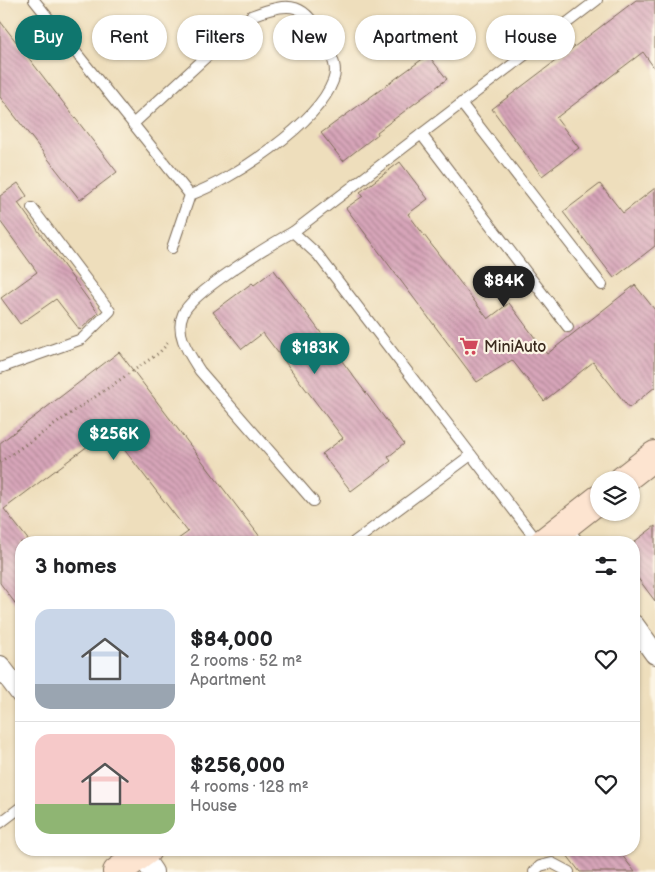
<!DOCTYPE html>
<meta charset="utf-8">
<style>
:root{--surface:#fff;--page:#f6f6f6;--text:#202124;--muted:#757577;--line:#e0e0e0;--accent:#0f766e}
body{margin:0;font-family:"Balsamiq Sans",sans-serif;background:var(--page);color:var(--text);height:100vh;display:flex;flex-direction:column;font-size:19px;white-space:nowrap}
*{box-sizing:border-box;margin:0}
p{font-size:16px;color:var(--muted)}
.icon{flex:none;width:28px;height:28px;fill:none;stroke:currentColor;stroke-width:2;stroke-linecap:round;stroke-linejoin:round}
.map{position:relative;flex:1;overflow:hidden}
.side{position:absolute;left:15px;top:536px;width:625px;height:320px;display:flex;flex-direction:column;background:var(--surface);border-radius:20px;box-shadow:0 1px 4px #0004}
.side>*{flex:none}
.guide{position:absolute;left:15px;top:15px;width:625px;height:45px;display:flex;gap:10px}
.buttons{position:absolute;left:590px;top:471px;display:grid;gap:10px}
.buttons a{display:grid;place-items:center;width:50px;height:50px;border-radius:50%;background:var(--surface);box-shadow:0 1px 4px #0004;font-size:25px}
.price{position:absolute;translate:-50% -42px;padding:0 11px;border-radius:18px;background:var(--accent);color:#fff;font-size:16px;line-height:32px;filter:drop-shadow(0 1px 2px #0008)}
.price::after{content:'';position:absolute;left:50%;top:30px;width:15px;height:11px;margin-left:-8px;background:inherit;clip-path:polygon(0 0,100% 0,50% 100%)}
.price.active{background:#222;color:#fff}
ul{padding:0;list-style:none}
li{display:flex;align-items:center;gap:15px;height:125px;padding:0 20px}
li+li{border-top:1px solid var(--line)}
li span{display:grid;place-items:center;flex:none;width:140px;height:100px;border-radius:15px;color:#555}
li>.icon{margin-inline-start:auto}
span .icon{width:60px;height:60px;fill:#fffc;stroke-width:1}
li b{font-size:21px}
h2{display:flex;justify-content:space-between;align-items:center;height:60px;padding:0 20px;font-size:21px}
.pill{padding:0 18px;border-radius:22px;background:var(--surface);box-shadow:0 1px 4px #0004;font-size:18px;line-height:45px}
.pill.active{background:var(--accent);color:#fff}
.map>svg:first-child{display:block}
</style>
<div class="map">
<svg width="655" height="872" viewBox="0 0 655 872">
<defs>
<pattern id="building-back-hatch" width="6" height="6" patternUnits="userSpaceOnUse" patternTransform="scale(1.25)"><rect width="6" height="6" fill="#d7a5b9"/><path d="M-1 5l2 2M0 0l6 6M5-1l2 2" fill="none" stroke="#b08796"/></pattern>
</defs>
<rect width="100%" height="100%" fill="#fcf5e5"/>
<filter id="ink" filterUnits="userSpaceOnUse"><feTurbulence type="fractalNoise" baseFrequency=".02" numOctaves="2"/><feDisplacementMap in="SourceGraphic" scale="10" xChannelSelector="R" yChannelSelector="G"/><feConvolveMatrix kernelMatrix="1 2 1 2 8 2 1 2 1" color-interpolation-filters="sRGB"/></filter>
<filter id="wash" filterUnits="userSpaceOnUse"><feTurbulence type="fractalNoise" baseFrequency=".0096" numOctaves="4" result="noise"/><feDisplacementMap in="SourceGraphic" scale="20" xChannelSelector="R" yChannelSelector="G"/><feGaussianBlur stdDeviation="1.12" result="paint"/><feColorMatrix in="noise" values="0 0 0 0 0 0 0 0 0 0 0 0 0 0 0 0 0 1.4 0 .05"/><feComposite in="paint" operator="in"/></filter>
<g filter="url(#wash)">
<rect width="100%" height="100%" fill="#eedebc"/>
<g id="blocks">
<!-- building -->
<g fill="url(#building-back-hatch)">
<polygon points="636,0 655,0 655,69 643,52 556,118 579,148 542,176 492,109"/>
<polygon points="0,21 117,172 80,200 0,97"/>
<polygon points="428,55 447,79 377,132 378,134 343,161 321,133"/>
<polygon points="400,162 428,199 408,214 488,319 509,303 547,354 635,285 655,310 655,387 629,408 593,362 544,401 512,360 477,382 346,208 363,196 360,192"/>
<polygon points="18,183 27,196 18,203 98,313 80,330 56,299 20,324 1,298 37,272 0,221 0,196"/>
<polygon points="600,184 623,213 655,188 655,246 614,278 563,212"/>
<polygon points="274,270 404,444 388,457 391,461 351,491 322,454 343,438 263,333 242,349 213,312 252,283 254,285"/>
<polygon points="119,352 264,542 174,542 188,532 109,430 4,509 30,542 21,542 21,611 0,583 0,443"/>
<polygon points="655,526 655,601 634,573 634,542"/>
<polygon points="563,850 618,850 635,872 580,872"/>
</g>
</g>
</g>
<g filter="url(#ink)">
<use href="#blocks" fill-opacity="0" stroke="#7a6955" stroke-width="1"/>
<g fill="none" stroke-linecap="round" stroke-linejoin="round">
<!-- service casing -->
<g stroke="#7a6955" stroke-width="12">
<g id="service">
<polyline points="34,0 190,195 172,248"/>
<polyline points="461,103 602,285"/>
<path d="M 133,124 L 251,16 C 292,0 305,3 324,41 C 330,54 339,66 333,81 C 317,124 232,180 190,195"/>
<polyline points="421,134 568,327"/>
<polyline points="293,232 597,0"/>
<polyline points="0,368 82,339 110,311 32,208"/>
<path d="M 313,501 L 200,371 C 190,355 174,334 183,314 C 191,293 271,244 293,232 L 318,255 L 538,542"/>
<polyline points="354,542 471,455"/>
<polyline points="0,823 21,807"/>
<polyline points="534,872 540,866 552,863 569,872"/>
</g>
</g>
<!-- minor casing -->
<g stroke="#7a6955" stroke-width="22">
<g id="minor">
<polyline points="562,528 572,542"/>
<polyline points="634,625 655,654"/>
<polyline points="0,666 21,694"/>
<polyline points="138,850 153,872"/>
</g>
</g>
<!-- secondary casing -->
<g stroke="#7a6955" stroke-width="30">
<g id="secondary">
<polyline points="623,480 655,455"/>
<polyline points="544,542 599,499"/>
<polyline points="117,872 147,850"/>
</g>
</g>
<!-- path -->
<polyline stroke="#7a6955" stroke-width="3" stroke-dasharray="1 4" stroke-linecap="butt" points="0,462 159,353 169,342"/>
<!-- service -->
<use href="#service" stroke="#fff" stroke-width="10"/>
<!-- minor -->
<use href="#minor" stroke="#fff" stroke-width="20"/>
<!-- secondary -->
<use href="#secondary" stroke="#fde4d0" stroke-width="28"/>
</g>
</g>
<!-- icons -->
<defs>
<g id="supermarket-bare" transform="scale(1.5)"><path d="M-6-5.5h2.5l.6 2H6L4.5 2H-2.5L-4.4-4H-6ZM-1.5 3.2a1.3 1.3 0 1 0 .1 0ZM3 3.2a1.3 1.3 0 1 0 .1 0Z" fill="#d1495b" stroke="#fcf5e5" stroke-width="2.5" paint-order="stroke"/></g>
</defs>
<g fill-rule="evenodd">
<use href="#supermarket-bare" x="469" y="346"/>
</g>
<g text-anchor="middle" stroke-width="4.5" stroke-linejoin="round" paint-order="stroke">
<!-- poi labels -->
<g font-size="16" fill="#3b2a1e" stroke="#fcf5e5" text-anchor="start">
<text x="484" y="352">MiniAuto</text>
</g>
</g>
</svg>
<div class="buttons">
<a><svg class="icon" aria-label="layers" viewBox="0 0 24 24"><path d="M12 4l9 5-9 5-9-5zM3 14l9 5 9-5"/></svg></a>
</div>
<b class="price active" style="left:504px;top:308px">$84K</b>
<b class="price" style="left:315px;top:375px">$183K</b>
<b class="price" style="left:114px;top:461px">$256K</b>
<div class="guide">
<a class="pill active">Buy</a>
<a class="pill">Rent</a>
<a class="pill">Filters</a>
<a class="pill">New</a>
<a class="pill">Apartment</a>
<a class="pill">House</a>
</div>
<section class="side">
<h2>3 homes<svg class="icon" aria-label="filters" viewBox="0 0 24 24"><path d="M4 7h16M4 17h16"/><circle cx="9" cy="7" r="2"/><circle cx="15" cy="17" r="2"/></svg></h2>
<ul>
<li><span style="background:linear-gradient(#c9d6e8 75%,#9aa5b1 0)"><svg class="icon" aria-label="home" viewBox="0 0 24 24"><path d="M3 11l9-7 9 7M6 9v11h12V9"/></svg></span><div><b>$84,000</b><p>2 rooms · 52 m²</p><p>Apartment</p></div><svg class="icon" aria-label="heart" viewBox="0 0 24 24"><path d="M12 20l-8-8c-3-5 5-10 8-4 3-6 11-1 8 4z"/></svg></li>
<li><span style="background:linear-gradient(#f6c9c9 70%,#8fb573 0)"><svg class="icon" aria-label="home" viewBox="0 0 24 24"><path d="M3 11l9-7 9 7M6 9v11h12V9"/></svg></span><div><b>$256,000</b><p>4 rooms · 128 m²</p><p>House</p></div><svg class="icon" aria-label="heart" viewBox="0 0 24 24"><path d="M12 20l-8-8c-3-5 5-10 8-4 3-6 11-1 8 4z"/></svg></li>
</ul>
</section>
</div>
